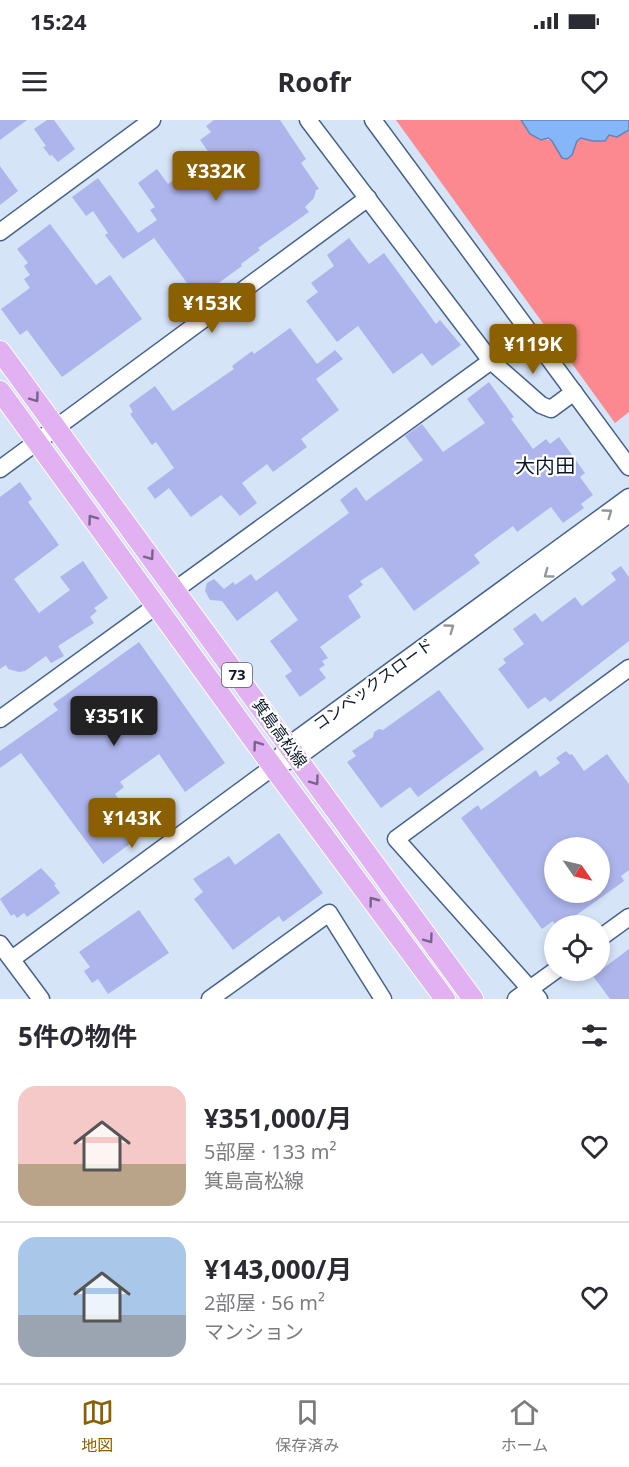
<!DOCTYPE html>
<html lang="ja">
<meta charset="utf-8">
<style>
:root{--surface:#fff;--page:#f2f2f3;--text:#2b2b33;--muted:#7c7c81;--line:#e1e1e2;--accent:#8b6003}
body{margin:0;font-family:"Noto Sans","Noto Sans JP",sans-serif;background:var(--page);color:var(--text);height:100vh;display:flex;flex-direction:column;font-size:22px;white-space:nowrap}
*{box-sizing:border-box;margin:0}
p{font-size:20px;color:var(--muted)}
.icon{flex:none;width:33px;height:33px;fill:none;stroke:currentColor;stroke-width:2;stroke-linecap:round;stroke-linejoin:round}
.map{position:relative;height:879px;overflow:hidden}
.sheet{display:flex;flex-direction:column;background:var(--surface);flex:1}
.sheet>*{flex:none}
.needle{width:39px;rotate:124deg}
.tools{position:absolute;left:544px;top:717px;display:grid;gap:12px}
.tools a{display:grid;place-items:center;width:66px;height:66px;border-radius:50%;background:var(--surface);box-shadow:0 3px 9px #0003;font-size:30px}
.price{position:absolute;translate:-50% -51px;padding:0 14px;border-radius:6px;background:var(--accent);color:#fff;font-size:20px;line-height:39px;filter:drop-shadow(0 2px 3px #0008)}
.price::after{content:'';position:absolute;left:50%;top:36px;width:18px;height:14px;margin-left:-9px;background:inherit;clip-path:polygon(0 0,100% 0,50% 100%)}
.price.on{background:#222;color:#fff}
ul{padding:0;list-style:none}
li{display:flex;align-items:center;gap:18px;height:150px;padding:0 18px}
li+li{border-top:2px solid var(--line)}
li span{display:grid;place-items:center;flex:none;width:168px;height:120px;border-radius:18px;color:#555}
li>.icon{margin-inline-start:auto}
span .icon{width:72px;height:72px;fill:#fffc;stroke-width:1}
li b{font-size:26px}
h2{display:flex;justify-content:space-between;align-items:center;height:72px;padding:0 18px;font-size:26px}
.status{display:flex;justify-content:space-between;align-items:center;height:42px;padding:0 30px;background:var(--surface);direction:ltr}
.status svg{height:16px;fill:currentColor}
header{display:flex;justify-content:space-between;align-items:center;height:78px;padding:0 18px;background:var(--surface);font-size:27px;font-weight:700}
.dock{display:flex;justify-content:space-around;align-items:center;height:84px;border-top:2px solid var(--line);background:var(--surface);font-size:16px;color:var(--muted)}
.dock a{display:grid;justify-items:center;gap:3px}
.dock .on{color:var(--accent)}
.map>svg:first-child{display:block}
</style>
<div class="status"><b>15:24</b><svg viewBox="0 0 49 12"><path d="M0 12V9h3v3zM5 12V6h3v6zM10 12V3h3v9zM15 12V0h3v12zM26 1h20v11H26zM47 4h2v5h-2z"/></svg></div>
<header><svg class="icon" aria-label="menu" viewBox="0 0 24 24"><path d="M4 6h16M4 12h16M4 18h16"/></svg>Roofr<svg class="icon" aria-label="heart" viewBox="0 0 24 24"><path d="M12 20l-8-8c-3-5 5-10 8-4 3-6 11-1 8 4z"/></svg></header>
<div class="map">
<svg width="629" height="879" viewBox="0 0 629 879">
<rect width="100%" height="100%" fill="#d6e4f8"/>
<!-- forest -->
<polygon fill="#fc898f" points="396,0 521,0 530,14 552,21 562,37 567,39 572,35 577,21 581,18 593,21 629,10 629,292 615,303"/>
<!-- water -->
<polygon fill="#86b6fa" stroke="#6186bb" stroke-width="1.5" points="521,0 629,0 629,10 617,17 609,15 605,21 593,21 581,18 577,21 572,35 567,39 562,38 552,21 548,18 541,20 530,14"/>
<!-- building -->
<g fill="#adb5ec" fill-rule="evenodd">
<polygon points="0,0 27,0 0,20"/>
<polygon points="47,0 54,0 75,29 58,42 52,35 50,36 43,27 46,26 34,9"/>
<polygon points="214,0 280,0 306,39 301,43 319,69 316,70 314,78 305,87 309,92 258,128 260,130 241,144 242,146 198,178 154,118 123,139 105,115 108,113 93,91 86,96 72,77 98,58 138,113 157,100 150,90 155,87 138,63 157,49 168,64 210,34 200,20 211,12 206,6"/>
<polygon points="0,46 18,71 0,85"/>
<polygon points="50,104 96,165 110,155 142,199 62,257 27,210 20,215 1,189 30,168 24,159 30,155 24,146 28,143 17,129"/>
<polygon points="349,118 369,144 384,133 436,204 440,200 461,225 432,246 422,233 393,254 358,206 337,222 306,181 318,172 311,163 334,146 327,135"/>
<polygon points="290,208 317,244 335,230 343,239 316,259 339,290 301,319 307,327 273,352 267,344 242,363 257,383 240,396 221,375 191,397 169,368 155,379 147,368 174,348 156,322 152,325 130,294 133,292 129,285 155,266 173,291 234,249 232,246 252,231 254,234"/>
<polygon points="489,262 514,297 511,299 533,329 546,319 550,324 559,317 585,353 580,357 593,375 581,384 584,388 563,403 551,387 517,412 513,406 474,435 480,443 414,491 382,447 360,461 363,465 348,476 361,497 320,527 328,538 322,541 325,545 319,549 326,558 300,577 285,556 292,551 270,521 298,500 277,471 237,501 222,481 210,480 205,471 207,463 214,459 224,469 233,462 235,465 251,454 256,461 349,393 340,380 356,367 366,381 423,340 405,316 422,304 443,332 485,303 467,279"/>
<polygon points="20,362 32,379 28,382 59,425 14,459 39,493 70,470 60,457 83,441 108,478 94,488 97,491 90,497 94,503 58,526 64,536 51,543 46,536 25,551 19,552 8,549 6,545 0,549 0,377"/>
<polygon points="621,446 629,457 629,521 550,582 545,577 528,589 498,549 506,543 503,539 524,524 513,509 535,493 542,502 575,477 582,486 616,460 611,453"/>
<polygon points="139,522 225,643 185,672 159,634 120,662 124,667 115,674 142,711 138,714 140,716 103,744 21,633 0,648 0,631 58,590 53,584"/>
<polygon points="439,570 484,629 418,677 410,667 381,688 347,642 356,636 352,631 373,617 374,612 379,609 383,610"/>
<path d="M 566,631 L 570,635 L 572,634 L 584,651 L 607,634 L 629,664 L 629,750 L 621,756 L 624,761 L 561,806 L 556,806 L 553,801 L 542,809 L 461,698 L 478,685 L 481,690 L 536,650 L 540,657 L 560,643 L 556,638 ZM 555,728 L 600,728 L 600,772 L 555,772 Z"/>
<polygon points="279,713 323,773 283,802 279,796 233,830 194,779 203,772 193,759 229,736 235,745"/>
<polygon points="41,748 56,764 54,765 60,773 27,797 24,793 17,798 14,794 11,796 0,779"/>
<polygon points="139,790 169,833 108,874 98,859 92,863 84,851 90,847 79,832"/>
<polygon points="629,829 629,879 610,879 593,856"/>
</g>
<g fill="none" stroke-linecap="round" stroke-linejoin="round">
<!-- minor casing -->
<g stroke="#45628d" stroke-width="19">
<g id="minor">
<polyline points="308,0 491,241 541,285 551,289 574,272"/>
<polyline points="373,0 629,347"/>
<polyline points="0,112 152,0"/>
<polyline points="0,349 368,78"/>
<polyline points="175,470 491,241"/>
<polyline points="0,599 156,486"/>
<polyline points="280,637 289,625 629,377"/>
<polyline points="600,818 629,797"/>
<polyline points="0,824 41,879"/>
<polyline points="12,839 273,647 298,637 629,394"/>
<polyline points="210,879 329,793 383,879"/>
<polyline points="516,879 556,850"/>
<polyline points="539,879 396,719 629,548"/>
</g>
</g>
<!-- major casing -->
<g stroke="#fff" stroke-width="22">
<g id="major">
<polyline points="0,231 473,879"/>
<polyline points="0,271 273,647 445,879"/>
</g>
</g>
<!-- minor -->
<use href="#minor" stroke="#fff" stroke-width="16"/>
<!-- major -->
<use href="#major" stroke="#e1b1f1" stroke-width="20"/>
</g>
<!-- one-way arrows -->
<defs><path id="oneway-chevron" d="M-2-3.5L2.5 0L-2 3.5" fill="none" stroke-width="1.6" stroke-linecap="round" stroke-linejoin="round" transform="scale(1.5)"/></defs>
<g stroke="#76648c">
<use href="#oneway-chevron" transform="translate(35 278) rotate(54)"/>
<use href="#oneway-chevron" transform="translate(92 399) rotate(-126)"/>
<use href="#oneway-chevron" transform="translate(150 436) rotate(54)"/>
<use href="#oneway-chevron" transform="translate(257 625) rotate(-126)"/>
<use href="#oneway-chevron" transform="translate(315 661) rotate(54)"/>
<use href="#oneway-chevron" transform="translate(373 781) rotate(-127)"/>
<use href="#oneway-chevron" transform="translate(429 819) rotate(54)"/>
</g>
<g stroke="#91979e">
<use href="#oneway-chevron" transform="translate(608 393) rotate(-36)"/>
<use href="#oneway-chevron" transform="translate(548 454) rotate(144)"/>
<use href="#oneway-chevron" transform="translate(450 508) rotate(-36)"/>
</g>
<g text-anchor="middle" stroke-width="4.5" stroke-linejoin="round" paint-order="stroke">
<!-- shield labels -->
<rect fill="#fff" stroke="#545d68" stroke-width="1.5" x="222" y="543" width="30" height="24" rx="4.5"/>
<g font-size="15" font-weight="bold" fill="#0b1728">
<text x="237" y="560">73</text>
</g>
<!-- street labels -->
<g font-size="16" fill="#0b1728" stroke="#fff">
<text transform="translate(373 564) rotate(-36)" y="6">コンベックスロード</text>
<text transform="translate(280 613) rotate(54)" y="6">箕島高松線</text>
</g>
<!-- quarter labels -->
<g font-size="20" fill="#0b1728" stroke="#fff">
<text x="545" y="353">大内田</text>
</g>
</g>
</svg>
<div class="tools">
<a><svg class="needle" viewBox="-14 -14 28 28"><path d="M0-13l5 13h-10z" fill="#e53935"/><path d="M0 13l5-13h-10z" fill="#7c7c81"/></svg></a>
<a><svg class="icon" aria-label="locate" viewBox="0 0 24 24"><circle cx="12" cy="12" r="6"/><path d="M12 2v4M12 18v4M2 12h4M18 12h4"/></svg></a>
</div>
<b class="price" style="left:216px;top:82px">¥332K</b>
<b class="price" style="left:212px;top:214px">¥153K</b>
<b class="price" style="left:533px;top:255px">¥119K</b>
<b class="price on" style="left:114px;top:627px">¥351K</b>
<b class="price" style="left:132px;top:729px">¥143K</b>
</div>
<section class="sheet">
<h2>5件の物件<svg class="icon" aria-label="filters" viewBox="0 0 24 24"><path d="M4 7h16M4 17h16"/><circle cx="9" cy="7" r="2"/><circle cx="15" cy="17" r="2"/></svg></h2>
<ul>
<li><span style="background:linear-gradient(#f6c9c9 65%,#b9a48a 0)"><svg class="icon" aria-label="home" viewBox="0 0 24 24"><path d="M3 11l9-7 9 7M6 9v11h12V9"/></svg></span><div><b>¥351,000/月</b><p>5部屋 · 133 m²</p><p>箕島高松線</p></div><svg class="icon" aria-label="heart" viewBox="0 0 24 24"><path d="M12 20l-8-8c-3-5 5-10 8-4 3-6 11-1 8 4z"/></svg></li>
<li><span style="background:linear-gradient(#a9c7e8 65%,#9aa5b1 0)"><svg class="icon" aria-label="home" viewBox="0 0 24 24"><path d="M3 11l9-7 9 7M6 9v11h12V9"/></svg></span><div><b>¥143,000/月</b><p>2部屋 · 56 m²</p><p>マンション</p></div><svg class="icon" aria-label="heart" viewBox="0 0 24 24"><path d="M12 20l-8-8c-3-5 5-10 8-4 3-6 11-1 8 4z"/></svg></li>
</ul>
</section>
<nav class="dock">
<a class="on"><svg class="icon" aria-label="map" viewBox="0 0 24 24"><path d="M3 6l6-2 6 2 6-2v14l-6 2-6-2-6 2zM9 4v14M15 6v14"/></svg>地図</a>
<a><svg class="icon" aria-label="saved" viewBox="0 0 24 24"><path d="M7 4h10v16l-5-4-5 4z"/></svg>保存済み</a>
<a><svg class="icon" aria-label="home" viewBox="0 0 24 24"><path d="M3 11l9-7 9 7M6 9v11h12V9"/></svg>ホーム</a>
</nav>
